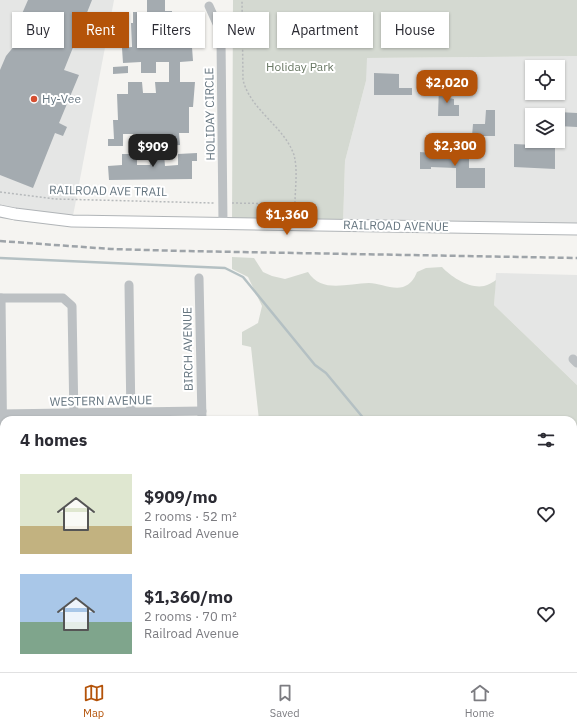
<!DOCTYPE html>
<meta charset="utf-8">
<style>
:root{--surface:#fff;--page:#f2f2f3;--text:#2b2b33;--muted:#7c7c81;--line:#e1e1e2;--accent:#b45309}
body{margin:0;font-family:"IBM Plex Sans",sans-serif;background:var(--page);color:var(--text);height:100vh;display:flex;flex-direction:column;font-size:15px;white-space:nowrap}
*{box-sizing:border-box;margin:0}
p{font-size:13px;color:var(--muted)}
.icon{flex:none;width:22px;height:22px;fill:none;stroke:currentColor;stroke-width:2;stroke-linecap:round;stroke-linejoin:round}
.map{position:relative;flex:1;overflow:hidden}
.drawer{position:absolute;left:0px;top:416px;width:577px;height:256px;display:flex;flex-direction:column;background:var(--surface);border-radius:12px 12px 0 0;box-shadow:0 1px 3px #0004}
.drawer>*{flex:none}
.banner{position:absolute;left:12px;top:12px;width:553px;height:36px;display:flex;gap:8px}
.fabs{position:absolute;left:525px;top:60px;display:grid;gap:8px}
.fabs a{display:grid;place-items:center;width:40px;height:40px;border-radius:0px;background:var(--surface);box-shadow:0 1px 3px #0004;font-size:20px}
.price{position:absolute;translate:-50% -34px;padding:0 9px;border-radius:8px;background:var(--accent);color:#fff;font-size:13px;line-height:26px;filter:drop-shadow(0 1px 2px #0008)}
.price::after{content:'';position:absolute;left:50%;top:24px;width:12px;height:9px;margin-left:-6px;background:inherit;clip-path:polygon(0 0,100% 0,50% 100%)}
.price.current{background:#222;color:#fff}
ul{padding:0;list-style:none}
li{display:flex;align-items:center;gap:12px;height:100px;padding:0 20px}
li span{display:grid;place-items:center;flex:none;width:112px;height:80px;border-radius:0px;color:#555}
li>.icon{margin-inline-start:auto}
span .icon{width:48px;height:48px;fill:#fffc;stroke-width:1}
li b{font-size:17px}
h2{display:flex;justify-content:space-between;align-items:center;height:48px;padding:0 20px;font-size:17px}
.tag{padding:0 14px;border-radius:0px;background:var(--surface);box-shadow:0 1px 3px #0004;font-size:14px;line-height:36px}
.tag.current{background:var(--accent);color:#fff}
.dock{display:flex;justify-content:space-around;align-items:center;height:56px;border-top:1px solid var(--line);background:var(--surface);font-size:11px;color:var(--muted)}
.dock a{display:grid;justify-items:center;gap:2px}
.dock .current{color:var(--accent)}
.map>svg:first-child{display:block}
</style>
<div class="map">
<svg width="577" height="672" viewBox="0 0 577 672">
<rect width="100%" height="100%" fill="#f5f4f1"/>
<!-- built -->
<g fill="#e5e6e5" fill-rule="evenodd">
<polygon points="0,0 114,0 72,221 0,211"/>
<path d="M 577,56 L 577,230 L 343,225 L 345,161 L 366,81 L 366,58 ZM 532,67 L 558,67 L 558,93 L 532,93 ZM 532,115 L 558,115 L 558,141 L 532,141 Z"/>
<polygon points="496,273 577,275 577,385 494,305"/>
</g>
<!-- green -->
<g fill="#d4d9d1">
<polygon points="233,0 577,0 577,56 367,58 366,81 345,161 343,225 232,223"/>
<path d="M 232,257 L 254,258 L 263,272 L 272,276 L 285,279 L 308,272 C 322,294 348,283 369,283 C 379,283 392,290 403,287 C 411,284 414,279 417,272 L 426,268 L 442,267 C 451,277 470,289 484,286 C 488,285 493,282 496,280 L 494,305 L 577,385 L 577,528 L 573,532 L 573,420 L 259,420 L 251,347 L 242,345 L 242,332 L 258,323 L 262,306 L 248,277 L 232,269 Z"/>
<polygon points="573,597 577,600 577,672 472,672 476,668 573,668"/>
<polygon points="267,668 438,668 434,672 271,672"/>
</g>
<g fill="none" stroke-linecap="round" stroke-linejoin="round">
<!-- stream -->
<g stroke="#b4c0c3" stroke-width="2.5">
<polyline points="0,258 225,268 243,277 315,365 326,373 365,420"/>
<polyline points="573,621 577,623"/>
</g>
</g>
<!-- building -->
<g fill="#a4abb0">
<polygon points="28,0 92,0 64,70 79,75 59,123 67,127 63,136 55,133 33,188 0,175 0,70 6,56 15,45 26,17 21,16"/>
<polygon points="147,0 165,0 165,11 172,11 172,22 179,22 180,47 192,47 193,61 180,62 180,82 195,82 193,107 189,107 189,133 179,133 180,145 164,146 164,134 151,134 152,146 137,146 136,134 123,134 123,146 108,146 108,139 114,139 113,120 118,120 117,94 128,94 128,82 142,82 143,93 156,93 155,82 169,82 169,62 156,62 156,73 141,73 141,62 123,63 122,48 132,47 131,23 133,23 133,12 147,12"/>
<polygon points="128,66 128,73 113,74 113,67"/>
<polygon points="374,73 399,74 399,88 412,88 412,95 374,95"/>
<polygon points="439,86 449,86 449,98 454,99 454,105 459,105 459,116 438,116"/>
<polygon points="486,110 495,110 495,136 472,136 473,124 485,124"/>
<polygon points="558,112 577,113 577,127 558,126"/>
<polygon points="514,144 555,146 555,169 514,167"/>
<polygon points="431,149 469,150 469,168 485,168 485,188 456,188 456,168 431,167 431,169 420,169 420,152 431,153"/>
<polygon points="197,153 197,161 192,161 192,179 109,180 108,166 122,165 122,154 137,154 137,165 150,165 149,154 164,154 165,166 178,165 178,154"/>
</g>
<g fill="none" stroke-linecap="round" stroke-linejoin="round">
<!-- major casing -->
<g stroke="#b0b4b7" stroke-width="13">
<polyline id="major" points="0,211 15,214 72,221 577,229"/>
</g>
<!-- path -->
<g stroke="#b6b9bb" stroke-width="1.5" stroke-dasharray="2 2" stroke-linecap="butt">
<polyline points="0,192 55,199 214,203"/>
<path d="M 232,203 L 295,204 C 295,189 298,170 294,155 C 284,126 251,111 243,80 L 242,0"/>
</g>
<!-- minor -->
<g stroke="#bcc0c3" stroke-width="9">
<polyline points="209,6 218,26 221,40 223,223"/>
<polyline points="199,278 202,420"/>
<polyline points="129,285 131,420"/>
<polyline points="0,298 63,298 72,306 74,420"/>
<polyline points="1,298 4,547"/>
<polyline points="573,359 577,363"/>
<polyline points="0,414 202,411"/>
<polyline points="573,548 577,544"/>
<polyline points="573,584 577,587"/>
<polyline points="0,623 4,623"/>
<polyline points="206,668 206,672"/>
<polyline points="453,672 457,668"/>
</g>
<!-- major -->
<use href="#major" stroke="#fff" stroke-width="11"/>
<!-- rail -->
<polyline stroke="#9ea4a9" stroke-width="2.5" stroke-dasharray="6 3" stroke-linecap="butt" points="0,241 111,249 183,251 577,258"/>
</g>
<!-- markers -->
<circle fill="#d54f31" stroke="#fff" stroke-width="1.5" cx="34" cy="99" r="4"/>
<g text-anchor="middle" stroke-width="4" stroke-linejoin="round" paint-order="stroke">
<!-- park labels -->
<g font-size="12" fill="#697864" stroke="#fff">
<text x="300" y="71">Holiday Park</text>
</g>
<!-- poi labels -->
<g font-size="12" fill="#667680" stroke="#fff" text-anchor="start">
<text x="42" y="103">Hy-Vee</text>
</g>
<!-- street labels -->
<g font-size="12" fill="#667680" stroke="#fff">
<text transform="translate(210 114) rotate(-91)" y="4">HOLIDAY CIRCLE</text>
<text transform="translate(108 191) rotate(1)" y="4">RAILROAD AVE TRAIL</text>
<text transform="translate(396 226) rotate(1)" y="4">RAILROAD AVENUE</text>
<text transform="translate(188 349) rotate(-91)" y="4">BIRCH AVENUE</text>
<text transform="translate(101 401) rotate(-1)" y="4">WESTERN AVENUE</text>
</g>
</g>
</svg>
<div class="fabs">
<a><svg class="icon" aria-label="locate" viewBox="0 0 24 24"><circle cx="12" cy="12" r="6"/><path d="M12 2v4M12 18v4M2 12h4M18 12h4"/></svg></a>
<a><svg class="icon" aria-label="layers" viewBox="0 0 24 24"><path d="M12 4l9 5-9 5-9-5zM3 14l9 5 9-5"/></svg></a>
</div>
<b class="price" style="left:447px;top:104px">$2,020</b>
<b class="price" style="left:455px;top:167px">$2,300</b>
<b class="price current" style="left:153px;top:168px">$909</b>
<b class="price" style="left:287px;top:236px">$1,360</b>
<div class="banner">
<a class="tag">Buy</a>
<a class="tag current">Rent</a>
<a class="tag">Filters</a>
<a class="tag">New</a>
<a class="tag">Apartment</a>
<a class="tag">House</a>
</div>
<section class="drawer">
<h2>4 homes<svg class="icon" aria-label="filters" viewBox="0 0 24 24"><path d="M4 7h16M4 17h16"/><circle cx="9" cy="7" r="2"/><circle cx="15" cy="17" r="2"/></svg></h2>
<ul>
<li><span style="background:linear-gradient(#dfe7d0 65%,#c2b280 0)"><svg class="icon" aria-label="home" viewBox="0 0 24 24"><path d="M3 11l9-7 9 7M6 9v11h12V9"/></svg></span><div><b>$909/mo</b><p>2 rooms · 52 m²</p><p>Railroad Avenue</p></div><svg class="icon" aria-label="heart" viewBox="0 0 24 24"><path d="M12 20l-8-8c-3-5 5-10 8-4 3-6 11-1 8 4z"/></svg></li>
<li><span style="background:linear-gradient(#a9c7e8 60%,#7fa58c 0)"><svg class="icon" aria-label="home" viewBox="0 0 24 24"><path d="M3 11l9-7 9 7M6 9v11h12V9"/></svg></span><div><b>$1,360/mo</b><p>2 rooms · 70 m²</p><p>Railroad Avenue</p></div><svg class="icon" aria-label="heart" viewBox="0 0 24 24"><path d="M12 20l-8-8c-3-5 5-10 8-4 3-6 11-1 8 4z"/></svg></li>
</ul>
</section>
</div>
<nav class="dock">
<a class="current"><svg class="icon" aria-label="map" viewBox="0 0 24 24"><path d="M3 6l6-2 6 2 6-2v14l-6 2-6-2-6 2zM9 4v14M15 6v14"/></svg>Map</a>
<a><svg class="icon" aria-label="saved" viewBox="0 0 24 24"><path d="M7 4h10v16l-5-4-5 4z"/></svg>Saved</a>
<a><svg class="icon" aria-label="home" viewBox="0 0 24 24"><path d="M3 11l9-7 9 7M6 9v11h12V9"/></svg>Home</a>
</nav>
